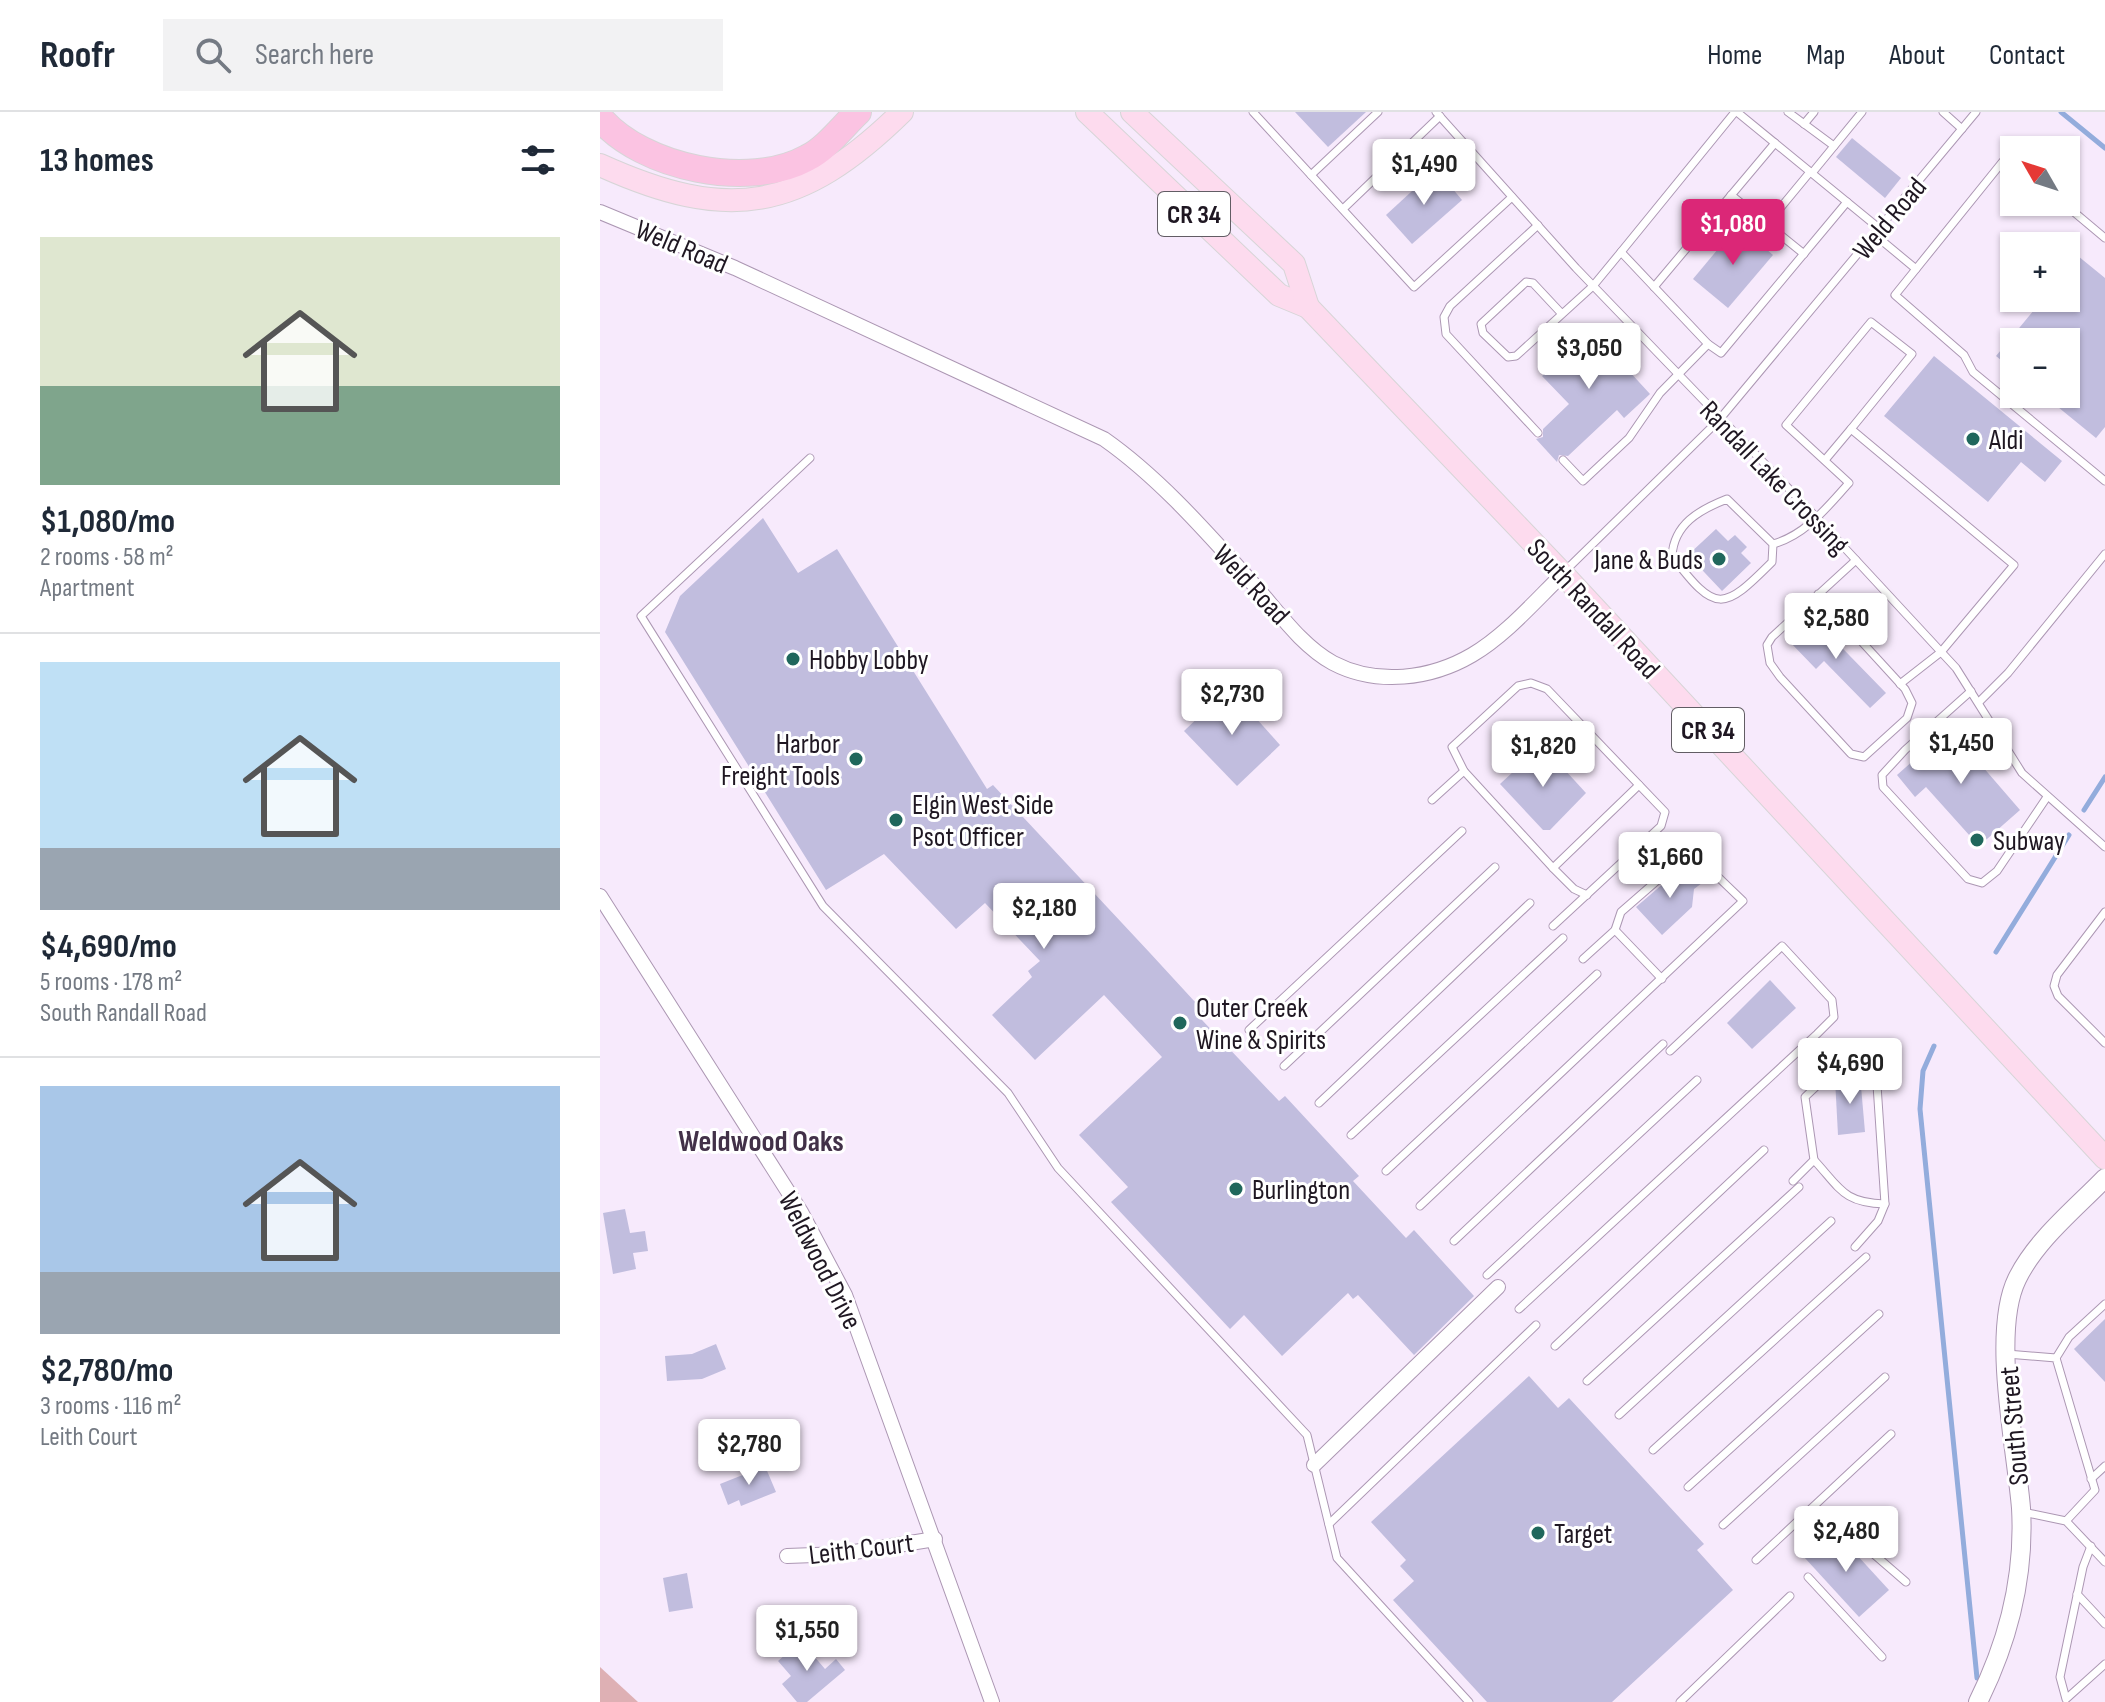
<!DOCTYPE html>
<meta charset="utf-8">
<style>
:root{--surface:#fff;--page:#f2f2f3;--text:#1f2937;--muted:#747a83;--line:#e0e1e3;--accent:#db2777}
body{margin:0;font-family:"Sofia Sans Condensed",sans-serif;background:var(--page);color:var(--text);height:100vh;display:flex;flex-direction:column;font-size:30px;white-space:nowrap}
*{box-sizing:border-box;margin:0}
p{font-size:26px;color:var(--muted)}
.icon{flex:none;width:44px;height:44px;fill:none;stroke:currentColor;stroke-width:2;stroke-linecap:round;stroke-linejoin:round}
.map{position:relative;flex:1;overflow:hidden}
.sheet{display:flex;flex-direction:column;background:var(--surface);width:600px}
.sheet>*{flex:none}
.needle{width:52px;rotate:309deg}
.fabs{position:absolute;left:1400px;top:24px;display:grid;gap:16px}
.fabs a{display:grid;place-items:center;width:80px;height:80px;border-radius:0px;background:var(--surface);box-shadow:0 2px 6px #0004;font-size:40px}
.price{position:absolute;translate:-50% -68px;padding:0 18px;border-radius:8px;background:#fff;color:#222;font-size:26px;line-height:52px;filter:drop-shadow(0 2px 4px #0008)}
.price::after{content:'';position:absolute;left:50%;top:48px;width:24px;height:18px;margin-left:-12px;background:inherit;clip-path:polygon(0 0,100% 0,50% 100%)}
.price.current{background:var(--accent);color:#fff}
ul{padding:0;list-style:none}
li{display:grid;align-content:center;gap:16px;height:424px;padding:0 40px}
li+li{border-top:2px solid var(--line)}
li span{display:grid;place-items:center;height:248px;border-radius:0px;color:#555}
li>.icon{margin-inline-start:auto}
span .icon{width:144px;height:144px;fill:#fffc;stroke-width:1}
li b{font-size:34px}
h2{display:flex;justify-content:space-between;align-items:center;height:96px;padding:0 40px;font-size:34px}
header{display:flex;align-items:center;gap:48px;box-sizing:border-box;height:112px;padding:0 40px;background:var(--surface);border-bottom:2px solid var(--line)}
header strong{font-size:38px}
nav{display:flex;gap:44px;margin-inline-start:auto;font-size:28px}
.search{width:560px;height:72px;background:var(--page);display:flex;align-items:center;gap:20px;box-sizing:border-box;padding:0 28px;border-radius:0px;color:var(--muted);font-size:30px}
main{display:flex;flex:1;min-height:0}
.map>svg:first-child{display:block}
</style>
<header>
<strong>Roofr</strong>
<div class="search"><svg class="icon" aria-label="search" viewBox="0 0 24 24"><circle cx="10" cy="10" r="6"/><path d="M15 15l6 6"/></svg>Search here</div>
<nav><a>Home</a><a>Map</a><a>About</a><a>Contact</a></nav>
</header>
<main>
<section class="sheet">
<h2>13 homes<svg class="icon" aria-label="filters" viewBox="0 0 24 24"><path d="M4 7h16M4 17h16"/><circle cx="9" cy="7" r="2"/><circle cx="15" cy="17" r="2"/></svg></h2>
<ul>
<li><span style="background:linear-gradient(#dfe7d0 60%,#7fa58c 0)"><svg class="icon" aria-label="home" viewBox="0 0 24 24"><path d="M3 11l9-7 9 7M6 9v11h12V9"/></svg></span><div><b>$1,080/mo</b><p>2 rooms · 58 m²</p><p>Apartment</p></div></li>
<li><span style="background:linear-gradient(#bfe0f5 75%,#9aa5b1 0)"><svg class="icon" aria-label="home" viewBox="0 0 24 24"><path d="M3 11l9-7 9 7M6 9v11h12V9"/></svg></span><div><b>$4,690/mo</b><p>5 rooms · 178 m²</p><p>South Randall Road</p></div></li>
<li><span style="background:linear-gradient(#a9c7e8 75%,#9aa5b1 0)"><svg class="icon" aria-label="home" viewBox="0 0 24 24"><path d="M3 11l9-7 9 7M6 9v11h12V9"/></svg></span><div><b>$2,780/mo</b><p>3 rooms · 116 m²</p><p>Leith Court</p></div></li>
</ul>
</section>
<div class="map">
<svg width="1505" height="1590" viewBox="0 0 1505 1590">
<rect width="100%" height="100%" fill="#f7eafc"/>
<!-- green -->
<polygon fill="#deb0b4" points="0,1555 38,1590 0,1590"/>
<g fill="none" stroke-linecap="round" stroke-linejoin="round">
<!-- stream -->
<g stroke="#93acdc" stroke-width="5">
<polyline points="1461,0 1505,36"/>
<polyline points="1484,698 1505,665"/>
<polyline points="1396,840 1469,723"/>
<polyline points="1334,934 1323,959 1320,997 1377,1566"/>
</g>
</g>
<!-- building -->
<g fill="#c1bdde">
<polygon points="695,0 766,0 728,35"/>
<polygon points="1252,26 1301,66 1285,86 1236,45"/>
<polygon points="836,57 862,88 812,132 786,103"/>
<polygon points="1138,113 1173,143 1128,196 1093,167"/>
<polygon points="1478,144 1505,166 1505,315 1496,326 1442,282 1466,282 1466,230 1414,230 1414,259 1396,244 1444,186 1466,186 1466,159"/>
<polygon points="999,211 1025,239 1017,246 1050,282 1024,306 1017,298 968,344 959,343 957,350 936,327 943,325 943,317 969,292 942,264"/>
<polygon points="1334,244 1462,349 1445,370 1421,350 1388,390 1284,304"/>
<polygon points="163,406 198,461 237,437 387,677 393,673 550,841 607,903 602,908 679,989 685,984 759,1064 753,1069 806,1126 814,1118 874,1184 814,1243 758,1183 753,1187 748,1181 682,1244 644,1203 630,1217 511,1090 528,1075 479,1023 562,945 504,883 435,948 392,903 432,865 428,859 440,849 385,791 356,817 284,742 226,778 65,520 80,484"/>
<polygon points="1116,417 1128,429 1135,423 1147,435 1141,441 1151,451 1122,479 1088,443"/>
<polygon points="1213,506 1286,581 1270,596 1224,549 1216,557 1189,529"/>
<polygon points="629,576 680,633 637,674 584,619"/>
<polygon points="1349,617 1362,632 1368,627 1387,649 1382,654 1420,698 1379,734 1326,675 1315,685 1297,663"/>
<polygon points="942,633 986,681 950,718 943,718 900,672"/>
<polygon points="1085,753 1102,771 1094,777 1092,795 1062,823 1036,795"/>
<polygon points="1170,868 1196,896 1152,937 1127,911"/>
<polygon points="1260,963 1265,1020 1238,1023 1235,967"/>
<polygon points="25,1097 30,1121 45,1119 48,1139 33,1141 36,1157 13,1162 3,1101"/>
<polygon points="1505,1207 1505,1270 1474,1237"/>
<polygon points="116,1232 126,1257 102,1267 67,1269 65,1244 92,1242"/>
<polygon points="929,1264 958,1296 969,1286 1104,1432 1097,1438 1133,1478 1012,1590 887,1590 793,1488 814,1469 800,1454 806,1448 771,1410"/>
<polygon points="165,1354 176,1380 141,1394 139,1388 128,1393 120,1372"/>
<polygon points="1234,1418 1289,1478 1259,1505 1204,1445"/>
<polygon points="87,1461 93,1496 69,1500 63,1466"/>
<polygon points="201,1529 225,1557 236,1547 245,1558 207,1590 197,1590 182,1572 191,1564 178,1549"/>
</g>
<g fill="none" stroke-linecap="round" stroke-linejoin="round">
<!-- service casing -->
<g stroke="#ac97b3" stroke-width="9">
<g id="service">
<polyline points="653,0 814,175 912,85"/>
<polyline points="836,0 976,156 1217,406 1356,556 1422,661 1505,735"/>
<polyline points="1137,0 1280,117"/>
<polyline points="1188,0 1234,34"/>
<polyline points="1343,0 1362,17"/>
<polyline points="1204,12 1214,0"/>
<polyline points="1212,61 1262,0"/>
<polyline points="711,63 778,0"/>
<polyline points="1131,83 1204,142"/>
<polyline points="1462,90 1505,126"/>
<polyline points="743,97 840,4"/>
<polyline points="1167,112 1210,60"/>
<polyline points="938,113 850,194 844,205 846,222 938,321"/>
<polyline points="1275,123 1316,157 1408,43 1414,49"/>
<polyline points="1021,140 1135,0"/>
<polyline points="1316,157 1295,183 1364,243 1373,260 1505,369"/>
<polyline points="1054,175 1175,31"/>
<polyline points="962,202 933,171 926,170 881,212 883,221 908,245 916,244 993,174 1021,140 1108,232 1060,281 1029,326 983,369 963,348"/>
<polyline points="1108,232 1121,241 1247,90"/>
<polyline points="210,346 41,504 223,794 408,981 458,1056 707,1323 737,1446 869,1590"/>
<polyline points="1225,348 1251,317"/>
<path d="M 1127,387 L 1173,432 L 1172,450 C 1123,499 1116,502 1072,444 C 1074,412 1099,398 1127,387 Z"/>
<path d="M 1173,432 C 1206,423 1227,395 1249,371 L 1186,313 L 1271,210 L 1312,242 L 1251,317 L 1414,453 L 1341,540 L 1300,572"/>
<polyline points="964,460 1119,308 1376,0"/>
<polyline points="1218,482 1305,577 1312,591 1307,606 1264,645 1251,642 1180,565 1170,551 1167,533 1172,525 1256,448"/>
<polyline points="1371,579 1305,638 1282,663 1283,675 1368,767 1382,771 1397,759 1447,685"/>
<polyline points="1379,590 1408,561 1505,442"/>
<polyline points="864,659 953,756"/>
<polyline points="832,688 864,659 852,635 918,574 931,571 947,577 1065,700 1061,714 953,814"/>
<polyline points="987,783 974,777 953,756 1039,673"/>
<polyline points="1505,800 1457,863 1454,874 1458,884 1505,931"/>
<polyline points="1015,818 1062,867"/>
<polyline points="649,918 862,719"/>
<polyline points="684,954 895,755"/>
<polyline points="719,991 930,791"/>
<polyline points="751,1023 963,826"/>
<path d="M 1214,1048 C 1240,1076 1243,1091 1285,1092"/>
<polyline points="786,1059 997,862"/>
<polyline points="1193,1069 1214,1048 1205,985 1258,935 1271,945 1277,973 1285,1092 1278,1109 1255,1135"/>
<polyline points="820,1094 1143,789 1091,739 1021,800 1015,818 983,847"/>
<polyline points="854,1129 1063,932"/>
<polyline points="887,1163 1097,968"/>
<polyline points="919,1197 1217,922 1234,905 1232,888 1182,834 1070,939"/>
<polyline points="955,1234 1164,1038"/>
<polyline points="1407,1242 1456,1246 1495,1378 1466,1409"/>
<polyline points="1456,1246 1469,1225 1505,1192"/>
<polyline points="987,1269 1199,1075"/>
<polyline points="1019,1303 1231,1109"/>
<polyline points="1053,1338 1266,1145"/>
<polyline points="1491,1367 1505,1354"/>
<polyline points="1088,1375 1279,1202"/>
<polyline points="1423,1400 1466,1409 1505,1450"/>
<polyline points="729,1412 936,1213"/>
<polyline points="1123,1413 1285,1265"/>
<polyline points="1254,1425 1306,1470"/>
<polyline points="1491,1434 1483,1455 1460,1565 1466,1587 1505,1552"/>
<polyline points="1156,1448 1291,1322"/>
<polyline points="1208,1465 1282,1545"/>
<polyline points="1477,1482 1505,1512"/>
<polyline points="1080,1590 1190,1484"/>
</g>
</g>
<!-- minor casing -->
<g stroke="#ac97b3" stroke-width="16">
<g id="minor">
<path d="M 0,100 L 135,156 L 504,327 C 561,367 609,423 656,475 C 679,501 702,534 733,551 C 777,574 831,567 872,543 C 906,523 935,489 963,462"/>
<polyline points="0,784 201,1100 245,1183 392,1590"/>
<polyline points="714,1353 898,1175"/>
<polyline points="187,1444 242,1442 335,1427"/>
</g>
</g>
<!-- tertiary casing -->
<g stroke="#ac97b3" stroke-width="20">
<path id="tertiary" d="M 1378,1590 C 1409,1528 1425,1465 1421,1396 C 1416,1335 1391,1220 1417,1167 C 1436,1128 1475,1097 1505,1066"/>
</g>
<!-- primary casing -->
<g stroke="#d7d5d7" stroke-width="24">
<g id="primary">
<polyline points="487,0 679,183 708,195 963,462 1505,1046"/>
<polyline points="532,0 694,152 708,195"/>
<path d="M 0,53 C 128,111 200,100 302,0"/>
</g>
</g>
<!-- motorway casing -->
<g stroke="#d7d5d7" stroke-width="28">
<path id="motorway" d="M 0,6 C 42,56 149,78 207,46 C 226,37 243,14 258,0"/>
</g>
<!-- service -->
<use href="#service" stroke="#fff" stroke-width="7"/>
<!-- minor -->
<use href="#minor" stroke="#fff" stroke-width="14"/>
<!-- tertiary -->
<use href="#tertiary" stroke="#fff" stroke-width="18"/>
<!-- primary -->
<use href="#primary" stroke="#fddbee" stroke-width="22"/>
<!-- motorway -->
<use href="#motorway" stroke="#fbc3e2" stroke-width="26"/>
</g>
<!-- markers -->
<g fill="#20675c" stroke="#fff" stroke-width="3">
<circle cx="1373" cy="327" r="8"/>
<circle cx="1119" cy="447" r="8"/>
<circle cx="193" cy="547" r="8"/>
<circle cx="256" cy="647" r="8"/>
<circle cx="296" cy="708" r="8"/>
<circle cx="1377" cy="728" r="8"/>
<circle cx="580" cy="911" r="8"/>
<circle cx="636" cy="1077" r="8"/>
<circle cx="938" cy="1421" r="8"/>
</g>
<g text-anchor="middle" stroke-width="6" stroke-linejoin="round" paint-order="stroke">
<!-- shield labels -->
<g fill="#fff" stroke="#625d64" stroke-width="2">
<rect x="558" y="80" width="72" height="44" rx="6"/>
<rect x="1072" y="596" width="72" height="44" rx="6"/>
</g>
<g font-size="26" font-weight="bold" fill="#1f1722">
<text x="594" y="111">CR 34</text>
<text x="1108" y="627">CR 34</text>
</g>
<!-- street labels -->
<g font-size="28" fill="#1f1722" stroke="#fff">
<text transform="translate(1289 106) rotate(-50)" y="10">Weld Road</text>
<text transform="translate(82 134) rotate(23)" y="10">Weld Road</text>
<text transform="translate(1175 365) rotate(46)" y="10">Randall Lake Crossing</text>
<text transform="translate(652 472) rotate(47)" y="10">Weld Road</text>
<text transform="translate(994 496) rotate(47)" y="10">South Randall Road</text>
<text transform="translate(221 1148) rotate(63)" y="10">Weldwood Drive</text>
<text transform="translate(1413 1314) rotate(-95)" y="10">South Street</text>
<text transform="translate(261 1436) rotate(-7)" y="10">Leith Court</text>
</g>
<!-- poi labels -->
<g font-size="28" fill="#1f1722" stroke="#fff" text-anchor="start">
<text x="1389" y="337">Aldi</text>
<text x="1103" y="457" text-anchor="end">Jane &amp; Buds</text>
<text x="209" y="557">Hobby Lobby</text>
<text x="240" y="641" text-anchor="end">Harbor<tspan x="240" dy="32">Freight Tools</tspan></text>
<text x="312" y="702">Elgin West Side<tspan x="312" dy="32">Psot Officer</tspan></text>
<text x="1393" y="738">Subway</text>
<text x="596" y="905">Outer Creek<tspan x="596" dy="32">Wine &amp; Spirits</tspan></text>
<text x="652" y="1087">Burlington</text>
<text x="954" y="1431">Target</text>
</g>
<!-- neighbourhood labels -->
<g font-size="30" font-weight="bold" fill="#423148" stroke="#fff">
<text x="161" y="1039">Weldwood Oaks</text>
</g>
</g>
</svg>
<div class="fabs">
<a><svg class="needle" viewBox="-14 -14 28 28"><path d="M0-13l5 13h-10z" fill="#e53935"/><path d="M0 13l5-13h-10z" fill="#747a83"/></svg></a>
<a>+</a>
<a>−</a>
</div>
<b class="price" style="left:824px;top:95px">$1,490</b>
<b class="price current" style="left:1133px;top:155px">$1,080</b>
<b class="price" style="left:989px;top:279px">$3,050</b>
<b class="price" style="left:1236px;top:549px">$2,580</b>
<b class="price" style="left:632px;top:625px">$2,730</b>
<b class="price" style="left:1361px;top:674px">$1,450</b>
<b class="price" style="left:943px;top:677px">$1,820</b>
<b class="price" style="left:1070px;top:788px">$1,660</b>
<b class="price" style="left:444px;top:839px">$2,180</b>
<b class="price" style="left:1250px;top:994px">$4,690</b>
<b class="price" style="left:149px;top:1375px">$2,780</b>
<b class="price" style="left:1246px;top:1462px">$2,480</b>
<b class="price" style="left:207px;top:1561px">$1,550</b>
</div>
</main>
